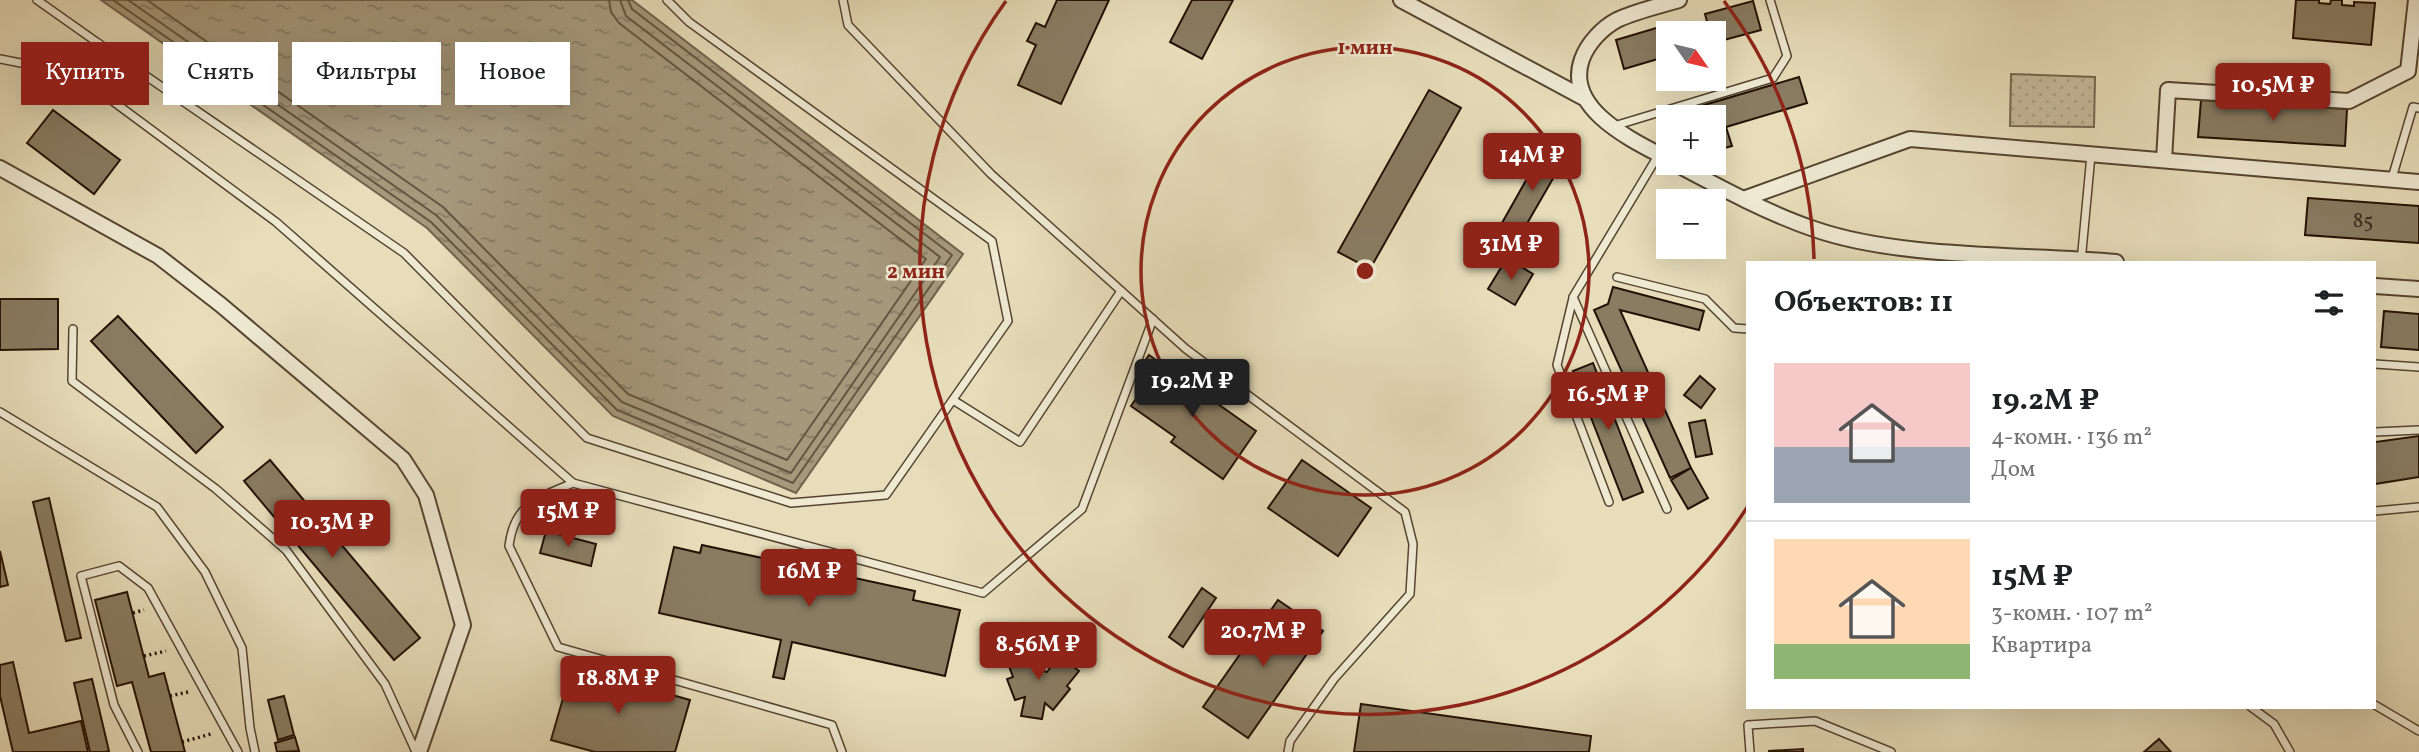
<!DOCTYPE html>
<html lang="ru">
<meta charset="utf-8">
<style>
:root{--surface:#fff;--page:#f2f2f2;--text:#202124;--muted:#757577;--line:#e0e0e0;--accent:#8f2418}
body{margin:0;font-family:Vollkorn,serif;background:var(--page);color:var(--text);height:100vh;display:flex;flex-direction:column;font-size:26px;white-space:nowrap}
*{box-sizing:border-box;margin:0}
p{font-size:23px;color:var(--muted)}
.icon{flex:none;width:38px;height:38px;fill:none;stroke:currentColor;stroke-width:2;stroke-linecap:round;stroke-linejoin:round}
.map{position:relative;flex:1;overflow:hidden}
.drawer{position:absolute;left:1746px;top:261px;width:630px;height:448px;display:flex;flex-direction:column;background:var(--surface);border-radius:0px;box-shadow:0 7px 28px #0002}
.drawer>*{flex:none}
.hud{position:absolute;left:21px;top:42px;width:665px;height:63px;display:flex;gap:14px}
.needle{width:46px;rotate:124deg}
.buttons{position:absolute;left:1656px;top:21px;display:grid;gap:14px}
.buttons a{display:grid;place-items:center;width:70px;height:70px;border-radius:0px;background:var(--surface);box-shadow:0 7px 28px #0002;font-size:35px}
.price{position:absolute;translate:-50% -60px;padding:0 16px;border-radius:7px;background:var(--accent);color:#fff;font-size:23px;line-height:46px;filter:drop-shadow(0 2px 4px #0008)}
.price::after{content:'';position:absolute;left:50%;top:42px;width:21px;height:16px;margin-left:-10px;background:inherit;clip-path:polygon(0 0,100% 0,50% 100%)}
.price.current{background:#222;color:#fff}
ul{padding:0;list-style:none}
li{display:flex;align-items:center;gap:21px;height:175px;padding:0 28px}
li+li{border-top:2px solid var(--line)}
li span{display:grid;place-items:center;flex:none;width:196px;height:140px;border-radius:0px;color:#555}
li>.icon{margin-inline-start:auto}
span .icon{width:84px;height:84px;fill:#fffc;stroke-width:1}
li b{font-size:30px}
h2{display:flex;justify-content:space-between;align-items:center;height:84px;padding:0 28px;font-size:30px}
.tag{padding:0 24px;border-radius:0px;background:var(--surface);box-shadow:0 7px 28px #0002;font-size:24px;line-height:63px}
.tag.current{background:var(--accent);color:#fff}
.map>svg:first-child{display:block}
</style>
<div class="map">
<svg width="2419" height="752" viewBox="0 0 2419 752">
<defs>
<pattern id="grass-dots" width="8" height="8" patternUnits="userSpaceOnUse" patternTransform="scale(1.75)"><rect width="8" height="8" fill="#c6ba9b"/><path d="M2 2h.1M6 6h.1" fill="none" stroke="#aa9f84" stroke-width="1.8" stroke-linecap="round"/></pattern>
<pattern id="water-ripples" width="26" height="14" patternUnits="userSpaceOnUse" patternTransform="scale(1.75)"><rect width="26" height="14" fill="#a5987b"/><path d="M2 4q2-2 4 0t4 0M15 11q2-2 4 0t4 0" fill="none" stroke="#867b63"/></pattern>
</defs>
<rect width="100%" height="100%" fill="#e7ddba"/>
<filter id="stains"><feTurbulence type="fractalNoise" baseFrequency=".00286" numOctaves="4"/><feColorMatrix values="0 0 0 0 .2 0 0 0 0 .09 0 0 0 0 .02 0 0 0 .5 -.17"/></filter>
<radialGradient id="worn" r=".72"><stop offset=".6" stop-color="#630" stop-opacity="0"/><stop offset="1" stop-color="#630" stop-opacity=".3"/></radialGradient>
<!-- grass -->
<polygon fill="url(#grass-dots)" stroke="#75664e" stroke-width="2" points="2011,74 2095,77 2094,127 2010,126"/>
<!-- water -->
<polygon fill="url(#water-ripples)" stroke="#71624b" stroke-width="2" points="101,0 632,0 963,254 796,493 613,416 427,228"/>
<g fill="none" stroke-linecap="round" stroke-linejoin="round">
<!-- shore -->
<g stroke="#64553e" stroke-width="2">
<polyline points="113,0 431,222 617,410 793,483 952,255 632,9 628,0"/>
<polyline points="128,0 436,215 622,402 791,473 940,257 626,16 620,0"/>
<polyline points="147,0 443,207 628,394 787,460 926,259 619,23 611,12 609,0"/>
</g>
</g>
<!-- building -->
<g fill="#897c62" stroke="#241202" stroke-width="2">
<polygon points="1057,0 1109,0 1061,104 1018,85 1036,45 1027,41 1036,23 1045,27"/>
<polygon points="1192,0 1233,0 1202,59 1170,42"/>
<polygon points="2296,0 2319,0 2319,3 2330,4 2331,0 2342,0 2342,5 2354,6 2354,2 2375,3 2371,45 2293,38"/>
<polygon points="1753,1 1761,30 1713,43 1713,33 1710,33 1705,14"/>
<polygon points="1663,26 1668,56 1624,69 1616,40"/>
<polygon points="1799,77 1807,103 1726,127 1732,146 1713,151 1713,117 1686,117 1684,111"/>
<polygon points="1429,90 1461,108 1370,269 1338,252"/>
<polygon points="2201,100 2347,109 2345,146 2198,137"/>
<polygon points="53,110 120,160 94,194 27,143"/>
<polygon points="1542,152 1562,163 1521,234 1502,223"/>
<polygon points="2308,198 2419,206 2419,243 2305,235"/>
<polygon points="1507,258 1533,274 1515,305 1488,289"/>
<polygon points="1613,287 1704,311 1699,330 1620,310 1691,468 1670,478 1594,310 1608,304"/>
<polygon points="0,299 58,299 58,349 0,350"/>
<polygon points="2384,311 2419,314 2419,350 2381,347"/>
<polygon points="118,316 223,427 196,453 91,341"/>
<polygon points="1149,355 1256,431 1223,479 1171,442 1175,437 1131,406 1150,379 1138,371"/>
<polygon points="1593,363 1643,492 1623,500 1573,371"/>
<polygon points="1700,376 1715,389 1701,408 1684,395"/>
<polygon points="1705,420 1712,454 1696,457 1689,423"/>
<polygon points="2419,436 2419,477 2375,484 2375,442"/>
<polygon points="270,460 420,638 394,660 244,481"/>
<polygon points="1302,460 1371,508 1338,556 1268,508"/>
<polygon points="1691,468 1708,498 1688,509 1671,480"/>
<polygon points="49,498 81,638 66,641 33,502"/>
<polygon points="546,531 596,544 591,566 540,553"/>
<polygon points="702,545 915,591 913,600 960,610 945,676 792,642 784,679 773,677 781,640 659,613 674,547 700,553"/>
<polygon points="0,551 8,585 0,587"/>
<polygon points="1202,588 1216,598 1183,647 1169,637"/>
<polygon points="127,592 149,677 164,673 185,752 151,752 132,682 117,686 95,600"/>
<polygon points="1278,600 1323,631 1248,738 1203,707"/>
<polygon points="1027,644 1037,670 1047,672 1059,656 1079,671 1067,686 1070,689 1053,710 1045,703 1042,719 1021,716 1025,697 1015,700 1007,679 1013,677 1004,653"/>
<polygon points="13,662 29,733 81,721 88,752 13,752 0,696 0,665"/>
<polygon points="572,667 690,700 675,752 595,752 551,740"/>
<polygon points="92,679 109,751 105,752 90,752 74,683"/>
<polygon points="284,696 294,735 278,740 268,700"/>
<polygon points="1361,704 1591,736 1589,752 1354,752"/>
<polygon points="295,737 299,751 277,752 275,743"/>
<polygon points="2159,739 2171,752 2144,752"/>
<polygon points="1803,749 1803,752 1769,752 1769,751"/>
</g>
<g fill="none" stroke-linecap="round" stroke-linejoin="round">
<!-- lane casing -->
<g stroke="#554530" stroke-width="10">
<g id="lane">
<polyline points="37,0 98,43 76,74"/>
<polyline points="843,0 848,25 991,174 1186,349 1405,512 1413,544 1410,594 1334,679 1290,741 1288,752"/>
<polyline points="98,43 404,253 587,438 791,503 886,495 1008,321 992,241 689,22 667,0"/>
<polyline points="0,59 76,74 276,222 573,483 983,593 1082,509 1153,319"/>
<polyline points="1614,126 1773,78 1787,56 1770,0"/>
<polyline points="1659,154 1573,297 1667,509"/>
<polyline points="2392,178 2413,107 2419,108"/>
<polyline points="2081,262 2091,155"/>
<polyline points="1617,277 1705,299 1734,328 1748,329"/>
<polyline points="1573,298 1557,365 1609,502"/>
<polyline points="73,329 72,381 216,489 286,550 385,684 416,752"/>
<polyline points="2375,364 2419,367"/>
<polyline points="953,400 1020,442 1121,291"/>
<polyline points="0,412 157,507 205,572 242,648 250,728 255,752"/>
<polyline points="2375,432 2419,430"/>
<path d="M 573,483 C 538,498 514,504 509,546 L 558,647 L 832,725 L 842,752"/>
<polyline points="2375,511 2419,507"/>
<polyline points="2375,705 2419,731"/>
<polyline points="2251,707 2274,724 2290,752"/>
<polyline points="138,752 114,705 81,576 119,566 148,588 238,752"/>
<polyline points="1750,752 1748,725 1815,721 1891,752"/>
</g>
</g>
<!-- street casing -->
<g stroke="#554530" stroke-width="18">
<g id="street">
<polyline points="1401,0 1584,98"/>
<path d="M 1668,159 C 1632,140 1564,109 1582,59 C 1588,43 1602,28 1617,20 C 1636,11 1659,6 1679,0"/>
<polyline points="2164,160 2168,90 2349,101 2408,71 2416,0"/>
<path d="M 1674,163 C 1719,187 1767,213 1814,229 C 1900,259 2024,254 2116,262"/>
<polyline points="0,168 158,256 221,305 403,459 426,495 463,625 419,752"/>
<polyline points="1746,198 1910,139 2419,182"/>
<polyline points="2375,286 2419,289"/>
</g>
</g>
<!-- path -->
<g stroke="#241202" stroke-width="3.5" stroke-dasharray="2 3.5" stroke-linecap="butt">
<polyline points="133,613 144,610"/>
<polyline points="144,656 166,651"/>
<polyline points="170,696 188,692"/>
<polyline points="182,742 211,734"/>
</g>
<!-- lane -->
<use href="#lane" stroke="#efe9d2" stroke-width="7"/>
<!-- street -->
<use href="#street" stroke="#efe9d2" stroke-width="14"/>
</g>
<!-- distance rings -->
<g fill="none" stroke="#8f2418" stroke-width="3.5">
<circle cx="1365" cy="271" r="224"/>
<path d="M1748 506A449 449 0 1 1 1006 1M1724 1A449 449 0 0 1 1814 259"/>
</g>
<g text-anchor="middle" stroke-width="5" stroke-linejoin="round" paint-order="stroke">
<!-- number labels -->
<g font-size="21" fill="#3d2c1a">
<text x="2363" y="227">85</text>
</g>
</g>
<circle cx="1365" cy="271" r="10" fill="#8f2418" stroke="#efe9d2" stroke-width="3.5"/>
<g font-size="21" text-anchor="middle" font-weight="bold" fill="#8f2418" stroke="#efe9d2" stroke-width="5" stroke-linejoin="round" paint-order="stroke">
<text x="1365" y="54">1 мин</text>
<text x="916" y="278">2 мин</text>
</g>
<rect width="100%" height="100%" filter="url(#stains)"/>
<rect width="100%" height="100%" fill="url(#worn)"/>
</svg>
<div class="buttons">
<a><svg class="needle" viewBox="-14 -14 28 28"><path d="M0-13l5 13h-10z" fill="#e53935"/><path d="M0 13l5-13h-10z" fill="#757577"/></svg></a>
<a>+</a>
<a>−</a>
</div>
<b class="price" style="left:2273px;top:123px">10.5M ₽</b>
<b class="price" style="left:1532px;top:193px">14M ₽</b>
<b class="price" style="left:1511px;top:282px">31M ₽</b>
<b class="price current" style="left:1192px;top:419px">19.2M ₽</b>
<b class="price" style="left:1608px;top:432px">16.5M ₽</b>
<b class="price" style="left:568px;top:549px">15M ₽</b>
<b class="price" style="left:332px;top:560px">10.3M ₽</b>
<b class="price" style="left:809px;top:609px">16M ₽</b>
<b class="price" style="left:1263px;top:669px">20.7M ₽</b>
<b class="price" style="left:1038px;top:682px">8.56M ₽</b>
<b class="price" style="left:618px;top:716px">18.8M ₽</b>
<div class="hud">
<a class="tag current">Купить</a>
<a class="tag">Снять</a>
<a class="tag">Фильтры</a>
<a class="tag">Новое</a>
</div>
<section class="drawer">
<h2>Объектов: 11<svg class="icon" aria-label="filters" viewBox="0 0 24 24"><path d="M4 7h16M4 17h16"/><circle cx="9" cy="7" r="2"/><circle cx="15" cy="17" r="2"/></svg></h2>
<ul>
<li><span style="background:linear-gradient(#f6c9c9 60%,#9aa5b1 0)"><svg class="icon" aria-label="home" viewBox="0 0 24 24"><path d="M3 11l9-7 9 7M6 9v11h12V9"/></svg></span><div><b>19.2M ₽</b><p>4-комн. · 136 m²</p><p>Дом</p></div></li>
<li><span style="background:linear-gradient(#ffd9b3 75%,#8fb573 0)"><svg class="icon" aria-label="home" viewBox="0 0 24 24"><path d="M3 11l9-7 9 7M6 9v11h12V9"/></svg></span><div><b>15M ₽</b><p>3-комн. · 107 m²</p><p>Квартира</p></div></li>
</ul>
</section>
</div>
